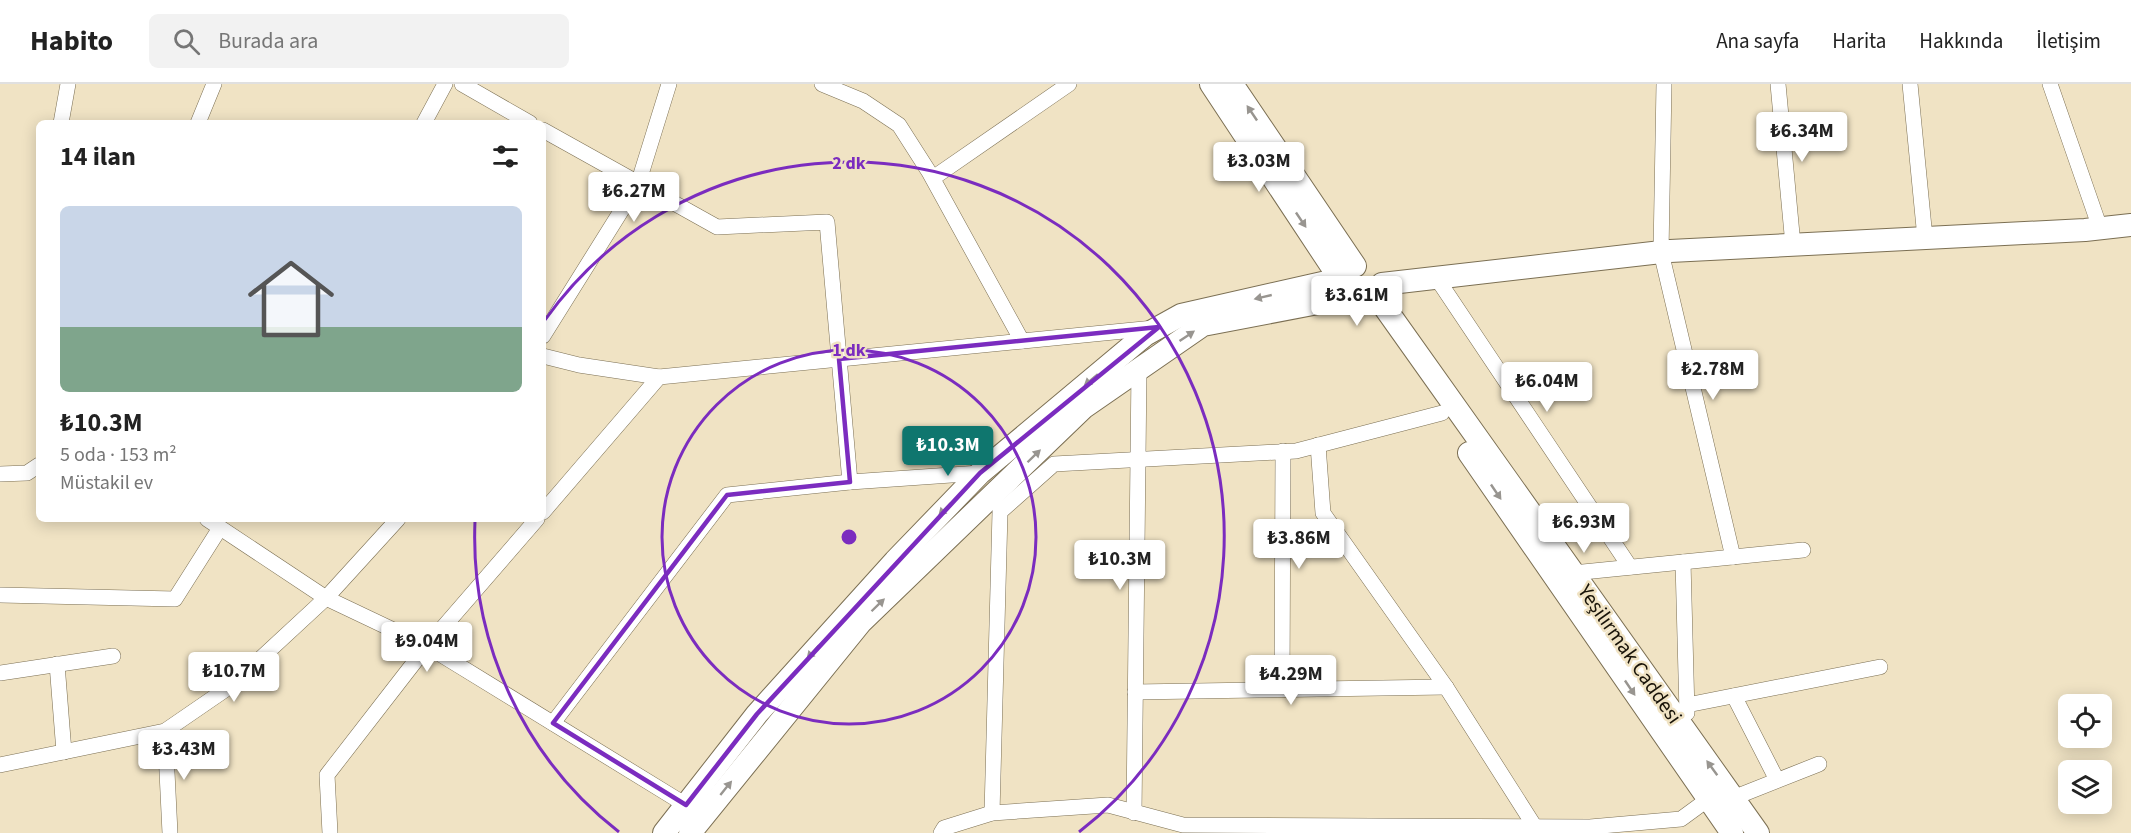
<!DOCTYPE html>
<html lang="tr">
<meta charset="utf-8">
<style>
:root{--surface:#fff;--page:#f2f2f2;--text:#222;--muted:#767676;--line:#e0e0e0;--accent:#0f766e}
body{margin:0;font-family:"Source Sans 3",sans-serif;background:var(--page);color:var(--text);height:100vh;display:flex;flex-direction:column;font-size:22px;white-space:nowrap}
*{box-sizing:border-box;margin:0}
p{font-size:20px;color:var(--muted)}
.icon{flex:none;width:33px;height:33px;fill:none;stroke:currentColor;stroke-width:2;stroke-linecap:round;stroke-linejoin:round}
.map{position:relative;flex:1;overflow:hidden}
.details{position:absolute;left:36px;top:36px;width:510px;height:402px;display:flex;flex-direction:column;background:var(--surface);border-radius:9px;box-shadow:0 3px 15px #0003}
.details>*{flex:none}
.fabs{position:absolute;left:2058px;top:610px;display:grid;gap:12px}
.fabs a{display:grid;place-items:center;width:54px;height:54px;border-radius:9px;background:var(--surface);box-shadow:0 3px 15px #0003;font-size:30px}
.price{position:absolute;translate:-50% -51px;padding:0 14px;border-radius:6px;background:#fff;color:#222;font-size:20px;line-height:39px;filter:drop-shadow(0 2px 3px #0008)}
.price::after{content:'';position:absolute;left:50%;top:36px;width:18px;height:14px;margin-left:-9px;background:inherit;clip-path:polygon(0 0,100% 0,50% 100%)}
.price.on{background:var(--accent);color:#fff}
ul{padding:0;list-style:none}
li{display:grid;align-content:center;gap:12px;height:318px;padding:0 24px}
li+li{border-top:2px solid var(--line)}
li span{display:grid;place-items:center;height:186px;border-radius:9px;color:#555}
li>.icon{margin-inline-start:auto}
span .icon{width:108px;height:108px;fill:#fffc;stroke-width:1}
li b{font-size:26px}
h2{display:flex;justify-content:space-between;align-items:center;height:72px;padding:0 24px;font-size:26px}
header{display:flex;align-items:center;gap:36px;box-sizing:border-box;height:84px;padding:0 30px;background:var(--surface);border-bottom:2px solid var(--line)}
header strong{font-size:28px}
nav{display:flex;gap:33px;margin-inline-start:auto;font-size:21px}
.search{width:420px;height:54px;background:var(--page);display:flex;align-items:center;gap:15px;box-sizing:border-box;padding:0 21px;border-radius:9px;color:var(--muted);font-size:22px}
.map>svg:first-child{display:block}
</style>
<header>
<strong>Habito</strong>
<div class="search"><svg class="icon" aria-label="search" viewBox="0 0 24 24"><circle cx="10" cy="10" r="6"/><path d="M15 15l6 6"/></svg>Burada ara</div>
<nav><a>Ana sayfa</a><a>Harita</a><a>Hakkında</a><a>İletişim</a></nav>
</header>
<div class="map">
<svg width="2131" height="749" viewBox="0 0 2131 749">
<rect width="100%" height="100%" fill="#f0e3c4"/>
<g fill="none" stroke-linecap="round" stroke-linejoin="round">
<!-- minor casing -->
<g stroke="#7b6f53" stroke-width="16">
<g id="minor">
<polyline points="462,0 530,39"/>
<polyline points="822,0 863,17 899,41 929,88 1022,257"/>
<polyline points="1664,0 1661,168 1733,473"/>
<polyline points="1778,0 1793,161"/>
<polyline points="1910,0 1925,154"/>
<polyline points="2050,0 2100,144"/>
<polyline points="61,39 68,0"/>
<polyline points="198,39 214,0"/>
<polyline points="424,39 445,0"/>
<polyline points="543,46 717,143 827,138 850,398"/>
<polyline points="933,94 1069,0"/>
<polyline points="1436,193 1630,483"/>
<polyline points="543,252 638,100 669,0"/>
<polyline points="543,272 579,281 659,293"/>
<polyline points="1318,361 1323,429 1446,603 1535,743"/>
<polyline points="0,390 27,389 39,381"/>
<polyline points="543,428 659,293 1154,244"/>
<polyline points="207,435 326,514 427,562 686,721"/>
<polyline points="1683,478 1687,629"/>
<polyline points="1573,489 1803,466"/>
<polyline points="0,511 175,515 220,444"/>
<polyline points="57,580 64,668"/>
<polyline points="0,589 113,572"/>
<polyline points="1282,605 1283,367"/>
<polyline points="1135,608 1446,603"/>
<polyline points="1734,612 1777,696"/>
<polyline points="1687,621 1880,583"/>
<polyline points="553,639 727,411 850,398 980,389"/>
<polyline points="165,647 170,749"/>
<polyline points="0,681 165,647 232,601 326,514 398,435"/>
<polyline points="1733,714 1819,680"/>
<polyline points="992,729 1000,428 1054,380 1296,367 1442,329"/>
<polyline points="1134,729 1139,285"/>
<polyline points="330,749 327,691 427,562 537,435"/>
<polyline points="941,749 944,744 992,729 1108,721 1183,741 1590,743 1681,735 1707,716"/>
</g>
</g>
<!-- secondary casing -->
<g stroke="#7b6f53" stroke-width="24">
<g id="secondary">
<polyline points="1232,0 1355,182"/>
<polyline points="1382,200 1670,167 2085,146 2131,141"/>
<polyline points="1378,214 1758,749"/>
<polyline points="1469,369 1732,749"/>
<polyline points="664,749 757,630 895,477 980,389 1145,251 1181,231 1340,195 1211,0"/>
<polyline points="690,749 861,538 1083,324 1203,241 1344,214"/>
</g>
</g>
<!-- minor -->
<use href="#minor" stroke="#fff" stroke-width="15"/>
<!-- secondary -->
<use href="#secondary" stroke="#fff" stroke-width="22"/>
</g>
<!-- one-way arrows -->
<defs><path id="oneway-solid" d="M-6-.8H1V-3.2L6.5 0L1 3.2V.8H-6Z" transform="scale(1.5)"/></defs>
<g fill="#989590">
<use href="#oneway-solid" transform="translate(1252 29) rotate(-124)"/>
<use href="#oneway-solid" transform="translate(1301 136) rotate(56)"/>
<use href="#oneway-solid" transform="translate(1263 213) rotate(167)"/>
<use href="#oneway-solid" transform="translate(1187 252) rotate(-34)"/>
<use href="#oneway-solid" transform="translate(1091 296) rotate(140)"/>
<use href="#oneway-solid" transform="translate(1034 372) rotate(-44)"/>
<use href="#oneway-solid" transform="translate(1496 408) rotate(56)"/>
<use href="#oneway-solid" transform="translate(945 425) rotate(134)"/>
<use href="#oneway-solid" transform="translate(878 521) rotate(-44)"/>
<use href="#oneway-solid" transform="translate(813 568) rotate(132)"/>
<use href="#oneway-solid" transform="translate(1630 604) rotate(56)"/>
<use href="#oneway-solid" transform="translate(1712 684) rotate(-126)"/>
<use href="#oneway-solid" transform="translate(726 704) rotate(-51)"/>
</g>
<!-- marked area -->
<path fill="none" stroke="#7b2cbf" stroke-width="4.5" stroke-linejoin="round" d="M 1159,243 L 980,389 L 757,630 L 686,721 L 553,639 L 727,411 L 850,398 L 839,275 Z"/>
<!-- distance rings -->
<g fill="none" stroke="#7b2cbf" stroke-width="3">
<circle cx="849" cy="453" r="187"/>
<path d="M619 748A374 374 0 0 1 475 437M545 236A374 374 0 1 1 1079 748"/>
</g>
<g text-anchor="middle" stroke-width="5" stroke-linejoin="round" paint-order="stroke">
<!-- street labels -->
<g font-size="21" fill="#191409" stroke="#f0e3c4">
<text transform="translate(1630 570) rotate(55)" y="7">Yeşilırmak Caddesi</text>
</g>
</g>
<circle cx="849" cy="453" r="9" fill="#7b2cbf" stroke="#f0e3c4" stroke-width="3"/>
<g font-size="18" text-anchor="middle" font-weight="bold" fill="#7b2cbf" stroke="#f0e3c4" stroke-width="5" stroke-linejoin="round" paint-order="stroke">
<text x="849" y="85">2 dk</text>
<text x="849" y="272">1 dk</text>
</g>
</svg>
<div class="fabs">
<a><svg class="icon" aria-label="locate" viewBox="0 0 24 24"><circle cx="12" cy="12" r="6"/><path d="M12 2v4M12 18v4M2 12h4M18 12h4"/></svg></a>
<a><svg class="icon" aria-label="layers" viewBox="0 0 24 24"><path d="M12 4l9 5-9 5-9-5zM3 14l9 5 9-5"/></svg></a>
</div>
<b class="price" style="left:1802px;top:79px">₺6.34M</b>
<b class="price" style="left:1259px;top:109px">₺3.03M</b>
<b class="price" style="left:634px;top:139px">₺6.27M</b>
<b class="price" style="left:1357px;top:243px">₺3.61M</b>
<b class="price" style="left:1713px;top:317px">₺2.78M</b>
<b class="price" style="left:1547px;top:329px">₺6.04M</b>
<b class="price on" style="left:948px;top:393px">₺10.3M</b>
<b class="price" style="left:1584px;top:470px">₺6.93M</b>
<b class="price" style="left:1299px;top:486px">₺3.86M</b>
<b class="price" style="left:1120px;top:507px">₺10.3M</b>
<b class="price" style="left:427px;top:589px">₺9.04M</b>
<b class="price" style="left:234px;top:619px">₺10.7M</b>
<b class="price" style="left:1291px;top:622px">₺4.29M</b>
<b class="price" style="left:184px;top:697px">₺3.43M</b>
<section class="details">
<h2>14 ilan<svg class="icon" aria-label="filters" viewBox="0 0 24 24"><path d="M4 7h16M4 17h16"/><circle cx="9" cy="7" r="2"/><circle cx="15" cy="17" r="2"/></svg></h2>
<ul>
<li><span style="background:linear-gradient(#c9d6e8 65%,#7fa58c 0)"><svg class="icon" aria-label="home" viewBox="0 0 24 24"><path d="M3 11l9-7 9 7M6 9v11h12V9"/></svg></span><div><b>₺10.3M</b><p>5 oda · 153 m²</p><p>Müstakil ev</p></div></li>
</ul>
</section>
</div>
